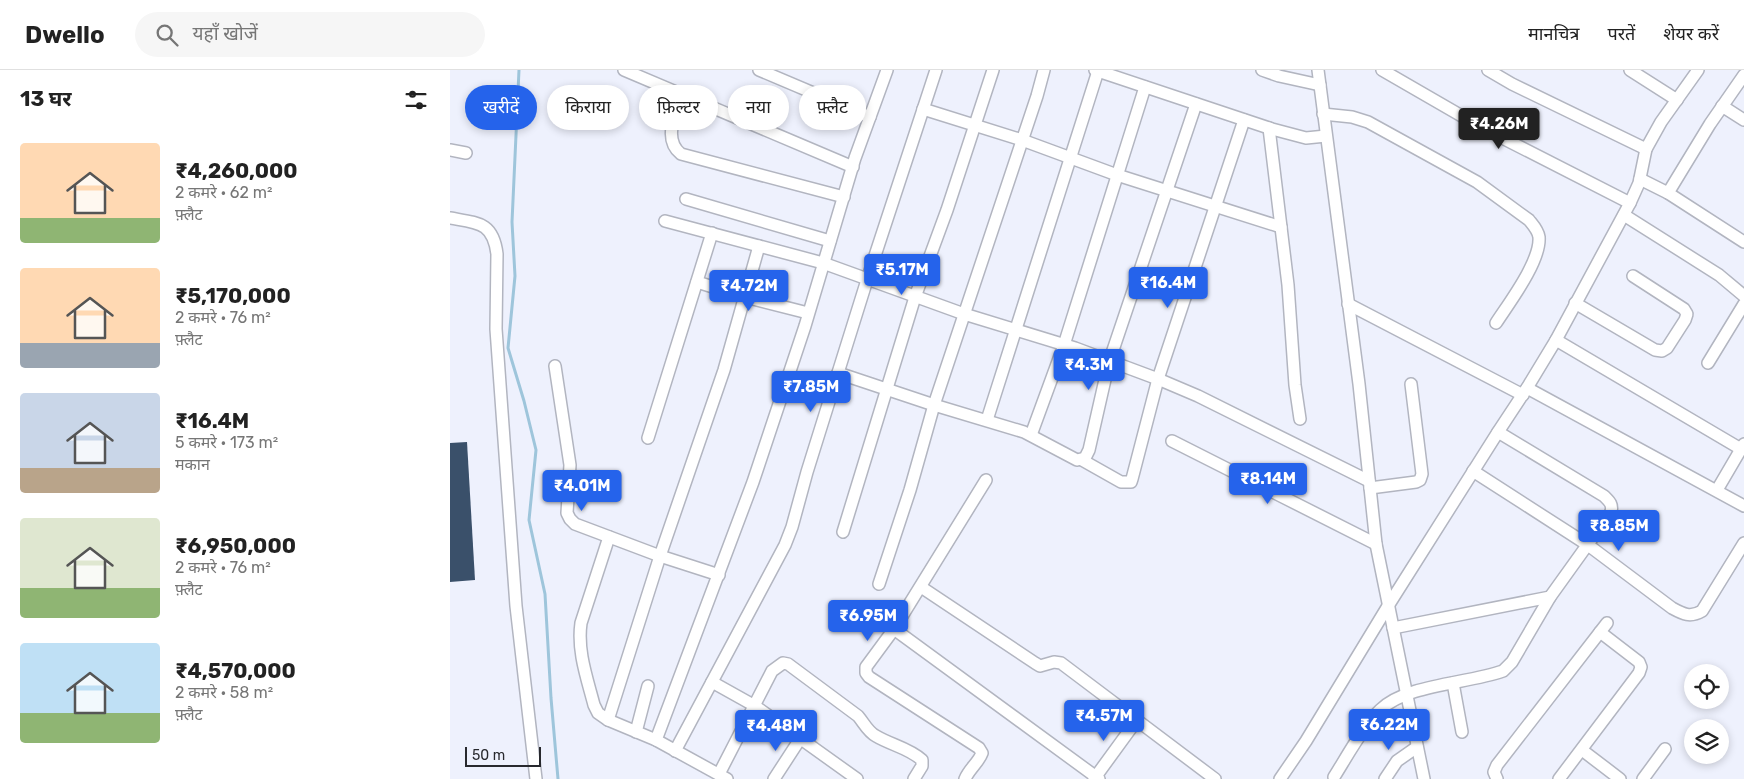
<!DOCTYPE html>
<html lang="hi">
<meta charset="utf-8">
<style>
:root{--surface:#fff;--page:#f6f6f6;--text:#222;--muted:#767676;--line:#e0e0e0;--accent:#2563eb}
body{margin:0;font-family:Rubik,"Noto Sans Devanagari",sans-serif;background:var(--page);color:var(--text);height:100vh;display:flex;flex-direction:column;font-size:19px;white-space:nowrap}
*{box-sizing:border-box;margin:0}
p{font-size:16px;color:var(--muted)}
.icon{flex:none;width:28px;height:28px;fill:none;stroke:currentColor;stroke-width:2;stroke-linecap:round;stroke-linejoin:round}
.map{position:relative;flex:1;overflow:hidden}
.panel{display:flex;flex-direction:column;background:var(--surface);width:450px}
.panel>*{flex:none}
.banner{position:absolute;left:15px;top:15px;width:475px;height:45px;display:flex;gap:10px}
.buttons{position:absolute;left:1234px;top:594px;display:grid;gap:10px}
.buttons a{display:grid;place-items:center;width:45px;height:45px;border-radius:50%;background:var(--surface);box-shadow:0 2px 8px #0003;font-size:25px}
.scale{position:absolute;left:15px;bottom:12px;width:76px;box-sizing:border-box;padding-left:5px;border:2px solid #28292e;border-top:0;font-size:14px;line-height:18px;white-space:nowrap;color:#28292e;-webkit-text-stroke:4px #eef1fd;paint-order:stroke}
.price{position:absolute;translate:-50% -42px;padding:0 11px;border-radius:5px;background:var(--accent);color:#fff;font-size:16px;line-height:32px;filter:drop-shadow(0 1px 2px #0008)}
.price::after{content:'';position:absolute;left:50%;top:30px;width:15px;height:11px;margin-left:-8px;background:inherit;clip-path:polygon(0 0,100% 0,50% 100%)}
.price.current{background:#222;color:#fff}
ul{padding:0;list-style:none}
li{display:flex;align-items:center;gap:15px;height:125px;padding:0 20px}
li span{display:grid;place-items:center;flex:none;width:140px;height:100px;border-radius:5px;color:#555}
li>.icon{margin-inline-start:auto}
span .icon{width:60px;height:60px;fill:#fffc;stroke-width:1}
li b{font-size:21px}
h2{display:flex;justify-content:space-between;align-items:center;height:60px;padding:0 20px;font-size:21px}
.pill{padding:0 18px;border-radius:22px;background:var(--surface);box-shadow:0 2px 8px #0003;font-size:18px;line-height:45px}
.pill.current{background:var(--accent);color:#fff}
header{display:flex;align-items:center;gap:30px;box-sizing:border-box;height:70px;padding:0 25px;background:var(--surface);border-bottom:1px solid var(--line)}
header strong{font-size:24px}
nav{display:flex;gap:28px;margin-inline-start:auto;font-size:18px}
.search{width:350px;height:45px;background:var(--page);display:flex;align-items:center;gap:12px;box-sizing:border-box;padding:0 18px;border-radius:28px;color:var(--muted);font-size:19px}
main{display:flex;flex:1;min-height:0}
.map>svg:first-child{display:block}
</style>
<header>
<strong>Dwello</strong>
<div class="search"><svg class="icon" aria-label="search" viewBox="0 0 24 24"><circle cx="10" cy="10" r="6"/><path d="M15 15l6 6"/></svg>यहाँ खोजें</div>
<nav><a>मानचित्र</a><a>परतें</a><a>शेयर करें</a></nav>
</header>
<main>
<section class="panel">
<h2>13 घर<svg class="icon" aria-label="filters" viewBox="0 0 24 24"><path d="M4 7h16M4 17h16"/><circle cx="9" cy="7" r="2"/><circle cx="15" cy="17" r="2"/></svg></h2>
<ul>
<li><span style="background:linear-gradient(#ffd9b3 75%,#8fb573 0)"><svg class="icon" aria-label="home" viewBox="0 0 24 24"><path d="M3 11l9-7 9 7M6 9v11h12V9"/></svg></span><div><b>₹4,260,000</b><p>2 कमरे · 62 m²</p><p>फ़्लैट</p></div></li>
<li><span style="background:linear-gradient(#ffd9b3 75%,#9aa5b1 0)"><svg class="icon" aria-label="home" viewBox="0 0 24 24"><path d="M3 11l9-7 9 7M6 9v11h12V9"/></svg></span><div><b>₹5,170,000</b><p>2 कमरे · 76 m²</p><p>फ़्लैट</p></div></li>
<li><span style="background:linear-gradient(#c9d6e8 75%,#b9a48a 0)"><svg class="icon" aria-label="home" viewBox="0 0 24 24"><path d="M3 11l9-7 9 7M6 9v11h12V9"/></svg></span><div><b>₹16.4M</b><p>5 कमरे · 173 m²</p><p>मकान</p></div></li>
<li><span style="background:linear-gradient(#dfe7d0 70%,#8fb573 0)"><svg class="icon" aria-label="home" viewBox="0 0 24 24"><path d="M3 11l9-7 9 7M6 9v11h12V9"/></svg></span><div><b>₹6,950,000</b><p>2 कमरे · 76 m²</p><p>फ़्लैट</p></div></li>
<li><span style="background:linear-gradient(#bfe0f5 70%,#8fb573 0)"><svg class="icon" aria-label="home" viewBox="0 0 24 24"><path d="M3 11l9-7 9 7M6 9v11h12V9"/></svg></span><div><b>₹4,570,000</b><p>2 कमरे · 58 m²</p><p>फ़्लैट</p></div></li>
</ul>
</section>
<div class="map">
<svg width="1294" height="709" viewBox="0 0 1294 709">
<rect width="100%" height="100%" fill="#eef1fd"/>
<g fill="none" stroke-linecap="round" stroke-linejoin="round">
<!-- stream -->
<polyline stroke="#9ec5db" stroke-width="3" points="69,0 62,152 65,206 58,278 74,331 86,380 79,450 95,524 101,628 108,709"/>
</g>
<!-- building -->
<polygon fill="#3a506a" points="17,372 25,510 0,512 0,373"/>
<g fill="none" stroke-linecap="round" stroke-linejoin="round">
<!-- minor casing -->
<g stroke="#b2b5c0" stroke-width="14">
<g id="minor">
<polyline points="174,0 403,97"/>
<polyline points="309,0 420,47"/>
<polyline points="645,0 822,59 856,68 876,66"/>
<polyline points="812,0 829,6 870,15"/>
<polyline points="868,0 909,314 926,474 974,709"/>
<polyline points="932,0 1029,56 1180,133"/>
<polyline points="1038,0 1062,14 1196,79"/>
<polyline points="1180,0 1227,30"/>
<path d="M 233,25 C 226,43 212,69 231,84 L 394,127"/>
<polyline points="1272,36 1294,50"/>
<polyline points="473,39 572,70 667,105 831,157"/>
<path d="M 873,44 L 902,47 L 918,52 L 1027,112 L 1079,150 C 1083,155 1088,160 1089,167 C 1091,191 1059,233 1046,253"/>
<polyline points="819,58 838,215 845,315 850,349"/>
<polyline points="0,80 16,83"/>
<polyline points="1190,109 1218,123 1294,172"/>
<polyline points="1218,123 1260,54 1294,5"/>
<polyline points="236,129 380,171"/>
<polyline points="1174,145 1269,205 1294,226"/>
<path d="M 0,148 C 28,153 43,152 47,184 L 46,259 L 66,536 L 86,709"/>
<polyline points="215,151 373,193 514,244 625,278 708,309 748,326 919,411"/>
<polyline points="247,212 295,227 358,243"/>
<polyline points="1125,233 1205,280 1212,281 1217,278 1235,250 1237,244 1234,239 1183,206"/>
<polyline points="898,234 1073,325"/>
<polyline points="1106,270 1291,379"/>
<polyline points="1258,293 1294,234"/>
<polyline points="105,296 120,395 117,443 120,449 125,454 210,486 269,505"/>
<polyline points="388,303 484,335 574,362 627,390 635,388 639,380 659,292 746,34"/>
<polyline points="1077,318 1294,436"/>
<polyline points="537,350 648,1"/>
<polyline points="581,365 614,275 695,17"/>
<polyline points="198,368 262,163"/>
<polyline points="722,371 926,474"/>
<polyline points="632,390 671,412 681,412 682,409 708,309 794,50"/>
<path d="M 1023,401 L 1138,475 L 1222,538 C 1233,544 1240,548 1252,541 L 1294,473"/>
<polyline points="920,418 966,412 970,410 972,404 961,314"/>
<polyline points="1267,420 1294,374"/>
<polyline points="393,462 465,227 497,140 543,0"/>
<path d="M 159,467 L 131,553 C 127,581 137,608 144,635 L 148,643 L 158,650 L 206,670 L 277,709"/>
<polyline points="429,514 460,420 484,335 587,26 594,0"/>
<polyline points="471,517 585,593 590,596 604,592 611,593 765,709"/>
<polyline points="943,558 1100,527"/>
<polyline points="444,559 649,709"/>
<polyline points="262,612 305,636 407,709"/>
<polyline points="1003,613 1012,662"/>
<polyline points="158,650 210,486 274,300 309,176"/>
<polyline points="186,662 198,616"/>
<polyline points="206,670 303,412 355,256 405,88 437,0"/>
<polyline points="1132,680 1170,709"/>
<polyline points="225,681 335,475 342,457 357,402 417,210 486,0"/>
<path d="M 269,704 L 322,601 L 333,593 L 338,594 L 408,646 C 414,653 418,662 426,666 C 441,675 459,678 472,690 L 472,696 L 464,709"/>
<path d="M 884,707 C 896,688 914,655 930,640 C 957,614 1016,614 1053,601 L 1062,592 L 1100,527 L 1161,442 C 1163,434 1159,431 1154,426 L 1048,362"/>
<polyline points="324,709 350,669"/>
<path d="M 515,709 C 519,699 529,692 532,683 L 529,678 L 419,607 L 416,603 L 416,597 L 444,559 L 536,410"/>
<polyline points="644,709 687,650"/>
<polyline points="830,709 856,671 938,536 1048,362 1077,318 1106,270 1180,133 1189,113 1196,79 1211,52 1248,0"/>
<polyline points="935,709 947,691 967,677"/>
<polyline points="1047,709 1044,702 1047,695 1157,553"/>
<polyline points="1109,709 1189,603 1191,597 1189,592 1150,562"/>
<polyline points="1193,709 1215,679"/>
</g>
</g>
<!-- minor -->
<use href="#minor" stroke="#fff" stroke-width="11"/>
</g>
</svg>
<div class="buttons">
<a><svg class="icon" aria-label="locate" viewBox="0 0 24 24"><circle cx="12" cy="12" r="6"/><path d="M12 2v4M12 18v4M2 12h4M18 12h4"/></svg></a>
<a><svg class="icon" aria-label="layers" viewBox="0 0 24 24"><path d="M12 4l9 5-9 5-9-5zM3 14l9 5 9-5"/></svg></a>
</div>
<div class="scale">50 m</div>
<b class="price current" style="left:1049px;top:80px">₹4.26M</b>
<b class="price" style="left:452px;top:226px">₹5.17M</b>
<b class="price" style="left:718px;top:239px">₹16.4M</b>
<b class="price" style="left:299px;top:242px">₹4.72M</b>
<b class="price" style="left:639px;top:321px">₹4.3M</b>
<b class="price" style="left:361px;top:343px">₹7.85M</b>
<b class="price" style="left:818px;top:435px">₹8.14M</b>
<b class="price" style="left:132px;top:442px">₹4.01M</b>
<b class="price" style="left:1169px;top:482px">₹8.85M</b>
<b class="price" style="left:418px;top:572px">₹6.95M</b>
<b class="price" style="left:654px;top:672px">₹4.57M</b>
<b class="price" style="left:939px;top:681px">₹6.22M</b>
<b class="price" style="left:326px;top:682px">₹4.48M</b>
<div class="banner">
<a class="pill current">खरीदें</a>
<a class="pill">किराया</a>
<a class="pill">फ़िल्टर</a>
<a class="pill">नया</a>
<a class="pill">फ़्लैट</a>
</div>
</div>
</main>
